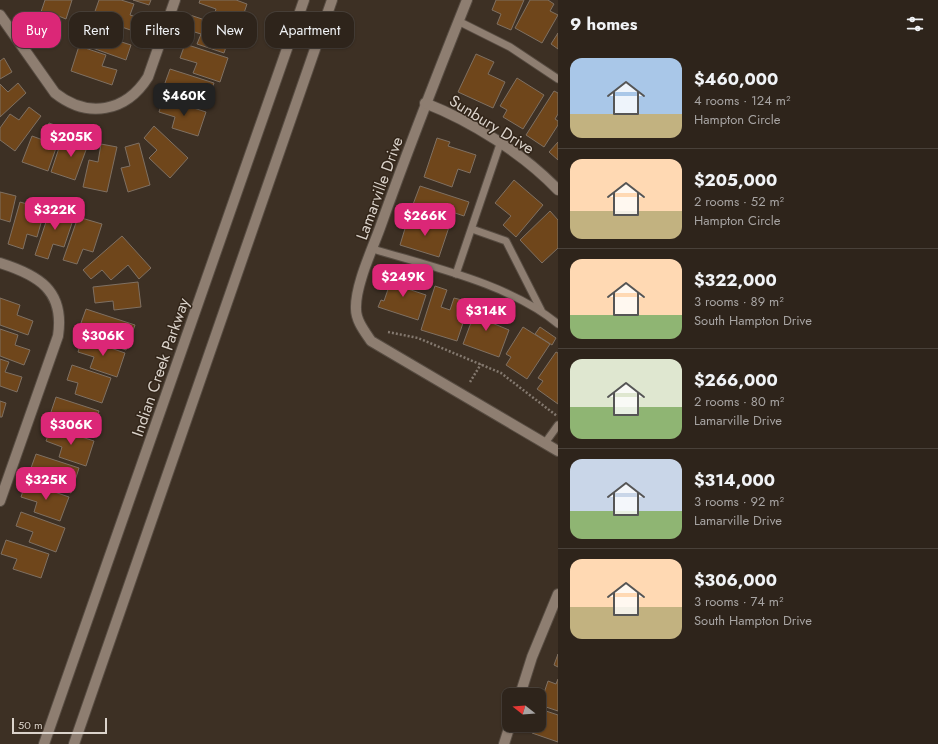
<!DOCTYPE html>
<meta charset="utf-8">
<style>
:root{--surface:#2e241b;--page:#3a3028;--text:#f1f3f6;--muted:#a7a4a3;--line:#49413a;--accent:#db2777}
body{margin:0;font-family:Jost,sans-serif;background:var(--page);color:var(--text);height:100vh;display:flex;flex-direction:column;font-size:15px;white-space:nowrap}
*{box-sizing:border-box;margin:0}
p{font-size:13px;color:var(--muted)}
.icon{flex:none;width:22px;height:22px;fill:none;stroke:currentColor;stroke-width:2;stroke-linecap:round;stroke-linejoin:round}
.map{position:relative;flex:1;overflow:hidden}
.drawer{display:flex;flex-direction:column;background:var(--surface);width:380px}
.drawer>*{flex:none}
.top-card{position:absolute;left:12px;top:12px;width:380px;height:36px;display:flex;gap:8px}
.needle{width:26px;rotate:287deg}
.controls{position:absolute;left:502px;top:688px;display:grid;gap:8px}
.controls a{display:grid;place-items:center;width:44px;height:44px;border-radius:8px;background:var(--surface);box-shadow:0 1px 3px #0004,0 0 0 1px var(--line);font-size:20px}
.scale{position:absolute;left:12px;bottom:10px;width:95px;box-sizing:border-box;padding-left:4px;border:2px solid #dbd3cb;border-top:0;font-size:11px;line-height:14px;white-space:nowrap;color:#dbd3cb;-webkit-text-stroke:3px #33261a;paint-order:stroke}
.price{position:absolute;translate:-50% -34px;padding:0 9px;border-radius:8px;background:var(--accent);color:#fff;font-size:13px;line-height:26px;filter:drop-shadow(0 1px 2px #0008)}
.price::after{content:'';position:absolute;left:50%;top:24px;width:12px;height:9px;margin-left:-6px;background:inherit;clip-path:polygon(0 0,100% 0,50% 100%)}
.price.active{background:#222;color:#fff}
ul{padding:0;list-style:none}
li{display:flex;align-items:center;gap:12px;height:100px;padding:0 12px}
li+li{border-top:1px solid var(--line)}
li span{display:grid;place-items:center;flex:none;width:112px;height:80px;border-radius:12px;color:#555}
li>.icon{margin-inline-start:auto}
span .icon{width:48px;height:48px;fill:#fffc;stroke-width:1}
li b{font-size:17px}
h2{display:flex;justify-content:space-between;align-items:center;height:48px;padding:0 12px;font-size:17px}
.pill{padding:0 14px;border-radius:12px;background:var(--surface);box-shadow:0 1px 3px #0004,0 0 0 1px var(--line);font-size:14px;line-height:36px}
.pill.active{background:var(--accent);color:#fff}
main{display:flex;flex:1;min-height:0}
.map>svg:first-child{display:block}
</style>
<main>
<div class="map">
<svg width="558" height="744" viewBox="0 0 558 744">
<rect width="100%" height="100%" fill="#3d3024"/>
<!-- building -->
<g fill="#6f461b" stroke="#7f7062">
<polygon points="45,0 72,0 66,19 56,15 50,32 36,27"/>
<polygon points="99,0 121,0 134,4 130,15 147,20 142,34 93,17"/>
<polygon points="133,0 151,0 149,5"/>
<polygon points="200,0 236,0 247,4 239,28 213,19 216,9 199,3"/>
<polygon points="496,0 524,0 511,30 497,24 501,14 492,10"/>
<polygon points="530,0 548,0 554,4 550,11 558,15 542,43 515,28"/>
<polygon points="190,15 232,29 224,53 197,44 201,34 185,29"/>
<polygon points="92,21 118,30 115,40 131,45 126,60 84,45"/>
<polygon points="558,33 558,49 551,44"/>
<polygon points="185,44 228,58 220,82 193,73 197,63 180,58"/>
<polygon points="79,46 106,55 102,66 117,70 112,85 71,71"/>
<polygon points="476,54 494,62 488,74 505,82 493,108 458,92"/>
<polygon points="4,58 12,72 0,79 0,61"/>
<polygon points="170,69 214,83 205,108 178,99 182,89 165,83"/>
<polygon points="517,78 544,95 523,129 503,117 507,110 500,106"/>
<polygon points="18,83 26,93 0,117 0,84 8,92"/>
<polygon points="554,91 558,93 558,114 555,119 558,121 558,125 544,147 526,135"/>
<polygon points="163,98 206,112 198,136 172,128 175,117 159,112"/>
<polygon points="29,107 41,116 15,151 0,140 0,128 10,114 19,120"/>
<polygon points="49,123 63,128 48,171 22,162 32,136 43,140"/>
<polygon points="154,126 188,158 170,178 149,158 157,150 144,138"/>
<polygon points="76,134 90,139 75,180 51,172 60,145 71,149"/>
<polygon points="437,138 450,142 448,146 476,155 470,173 458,169 452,187 424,177"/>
<polygon points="558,142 558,160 549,152"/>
<polygon points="139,143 150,185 128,192 121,168 130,166 125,147"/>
<polygon points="101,144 117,147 107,192 83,187 89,160 98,162"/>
<polygon points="514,180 543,205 516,237 503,225 511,216 495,203"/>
<polygon points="420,186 469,202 464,216 443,209 441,217 412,207"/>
<polygon points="0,192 16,196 10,222 0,219"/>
<polygon points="20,202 45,209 37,237 27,234 23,249 8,244"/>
<polygon points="51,207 75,214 64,247 53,244 48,259 35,255"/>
<polygon points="550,211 558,220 558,248 542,263 520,240"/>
<polygon points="78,217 102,224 93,252 83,249 77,264 63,260"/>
<polygon points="418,217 449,227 439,257 400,245 407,222 416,225"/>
<polygon points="122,236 151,268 139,279 128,265 111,280 102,270 91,279 83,270"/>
<polygon points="394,272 412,278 408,289 426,295 418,320 378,307 381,300 384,301"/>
<polygon points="138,282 141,307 114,310 113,301 95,303 93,287"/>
<polygon points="435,286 447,290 441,307 450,310 454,298 470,302 457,341 421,330"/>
<polygon points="0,298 20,305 17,315 33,321 28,335 0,325"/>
<polygon points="478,304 497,311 492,323 509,330 499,357 463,344"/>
<polygon points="86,309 135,325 126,350 94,339 97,328 81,323"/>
<polygon points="523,327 550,344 527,379 506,365 511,357 506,354"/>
<polygon points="540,327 556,338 552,345 535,334"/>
<polygon points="0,329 18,335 15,345 30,350 24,365 0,356"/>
<polygon points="82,338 125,353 117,377 90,368 94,357 78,352"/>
<polygon points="556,352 558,353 558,404 537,389 543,381 538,378"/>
<polygon points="0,359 9,362 5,372 22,377 17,392 0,386"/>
<polygon points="72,365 111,378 102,403 75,394 78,383 67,380"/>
<polygon points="56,397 99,411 91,436 63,427 67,417 51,412"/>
<polygon points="0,401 6,403 2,417 0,417"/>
<polygon points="51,427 94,441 86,466 59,457 62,447 46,441"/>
<polygon points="36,454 79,468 71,493 44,484 47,473 31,468"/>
<polygon points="26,482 69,497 60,521 34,512 37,502 21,497"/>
<polygon points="21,512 65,528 56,552 29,542 33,532 16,526"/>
<polygon points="6,540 49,554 41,578 13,569 17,559 1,554"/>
<polygon points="558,654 558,667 554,665"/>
<polygon points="558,679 558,711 540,705 548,681 556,684"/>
<polygon points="540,709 558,715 558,742 532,733 535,725 539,725"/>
</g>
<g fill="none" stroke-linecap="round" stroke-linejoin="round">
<!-- service casing -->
<g stroke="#574c42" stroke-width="9">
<g id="service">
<polyline points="458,21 510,47 558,79"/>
<polyline points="472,229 506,241 541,310"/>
<path d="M 373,249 C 432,267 510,284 558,324"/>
<polyline points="456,274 500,144"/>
<polyline points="545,443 558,425"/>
</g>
</g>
<!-- minor casing -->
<g stroke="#574c42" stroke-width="12">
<g id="minor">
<path d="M 467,0 C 437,75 408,149 381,225 C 373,248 355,285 356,309 C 356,321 365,332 371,341 L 558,451"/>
<path d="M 0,15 L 55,93 C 88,119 126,112 148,77 L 175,0"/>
<path d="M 425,103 C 471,121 524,154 558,190"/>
<path d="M 0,263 C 38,275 65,290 58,336 L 0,501"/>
<polyline points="520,695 532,657 558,594"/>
<polyline points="504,744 510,725"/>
</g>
</g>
<!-- tertiary casing -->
<g stroke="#574c42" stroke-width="12">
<g id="tertiary">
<polyline points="44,744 304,0"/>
<polyline points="74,744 332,0"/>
</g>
</g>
<!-- path -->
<g stroke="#84796f" stroke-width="2.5" stroke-dasharray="2 2" stroke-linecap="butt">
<polyline points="388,332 418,338 501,373 557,416"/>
<polyline points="470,382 481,364"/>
</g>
<!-- service -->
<use href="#service" stroke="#8e7e71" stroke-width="7"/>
<!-- minor -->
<use href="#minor" stroke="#8e7e71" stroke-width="10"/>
<!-- tertiary -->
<use href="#tertiary" stroke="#8e7e71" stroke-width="10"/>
</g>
<g text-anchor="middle" stroke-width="3" stroke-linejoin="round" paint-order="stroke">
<!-- street labels -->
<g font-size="16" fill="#dbd3cb" stroke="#33261a">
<text transform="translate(492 124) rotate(32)" y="6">Sunbury Drive</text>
<text transform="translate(379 188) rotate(-70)" y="6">Lamarville Drive</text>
<text transform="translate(160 367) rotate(-71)" y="6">Indian Creek Parkway</text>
</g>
</g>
</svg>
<div class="controls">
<a><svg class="needle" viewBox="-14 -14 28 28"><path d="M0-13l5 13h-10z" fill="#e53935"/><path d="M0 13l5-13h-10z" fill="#a7a4a3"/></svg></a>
</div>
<div class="scale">50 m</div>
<b class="price active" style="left:184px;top:117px">$460K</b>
<b class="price" style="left:71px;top:158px">$205K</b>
<b class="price" style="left:55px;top:231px">$322K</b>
<b class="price" style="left:425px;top:237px">$266K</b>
<b class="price" style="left:403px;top:298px">$249K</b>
<b class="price" style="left:486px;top:332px">$314K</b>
<b class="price" style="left:103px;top:357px">$306K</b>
<b class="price" style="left:71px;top:446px">$306K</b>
<b class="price" style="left:46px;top:501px">$325K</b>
<div class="top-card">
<a class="pill active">Buy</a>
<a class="pill">Rent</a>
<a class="pill">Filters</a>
<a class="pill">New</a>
<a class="pill">Apartment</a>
</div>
</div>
<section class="drawer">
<h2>9 homes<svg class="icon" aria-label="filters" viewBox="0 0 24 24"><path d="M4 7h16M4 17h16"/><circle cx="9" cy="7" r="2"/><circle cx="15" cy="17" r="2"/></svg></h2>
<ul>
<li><span style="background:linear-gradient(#a9c7e8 70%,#c2b280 0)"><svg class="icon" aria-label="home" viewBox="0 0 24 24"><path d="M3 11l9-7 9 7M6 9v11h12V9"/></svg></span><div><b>$460,000</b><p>4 rooms · 124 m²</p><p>Hampton Circle</p></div></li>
<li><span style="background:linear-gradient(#ffd9b3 65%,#c2b280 0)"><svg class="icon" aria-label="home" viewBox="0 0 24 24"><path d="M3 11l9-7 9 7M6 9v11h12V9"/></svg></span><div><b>$205,000</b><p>2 rooms · 52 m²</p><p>Hampton Circle</p></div></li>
<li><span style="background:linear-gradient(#ffd9b3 70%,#8fb573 0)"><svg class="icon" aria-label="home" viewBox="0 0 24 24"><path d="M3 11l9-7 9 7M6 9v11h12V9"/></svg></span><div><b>$322,000</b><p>3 rooms · 89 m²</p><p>South Hampton Drive</p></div></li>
<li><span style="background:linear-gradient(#dfe7d0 60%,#8fb573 0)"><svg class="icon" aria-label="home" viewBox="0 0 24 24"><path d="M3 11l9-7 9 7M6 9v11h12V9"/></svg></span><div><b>$266,000</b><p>2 rooms · 80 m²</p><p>Lamarville Drive</p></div></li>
<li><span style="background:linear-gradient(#c9d6e8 65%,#8fb573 0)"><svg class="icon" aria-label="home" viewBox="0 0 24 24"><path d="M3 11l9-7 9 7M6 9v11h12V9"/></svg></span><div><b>$314,000</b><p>3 rooms · 92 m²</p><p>Lamarville Drive</p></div></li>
<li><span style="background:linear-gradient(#ffd9b3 60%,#c2b280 0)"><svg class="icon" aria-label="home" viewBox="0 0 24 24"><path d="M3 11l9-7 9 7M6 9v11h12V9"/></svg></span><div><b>$306,000</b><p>3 rooms · 74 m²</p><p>South Hampton Drive</p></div></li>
</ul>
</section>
</main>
